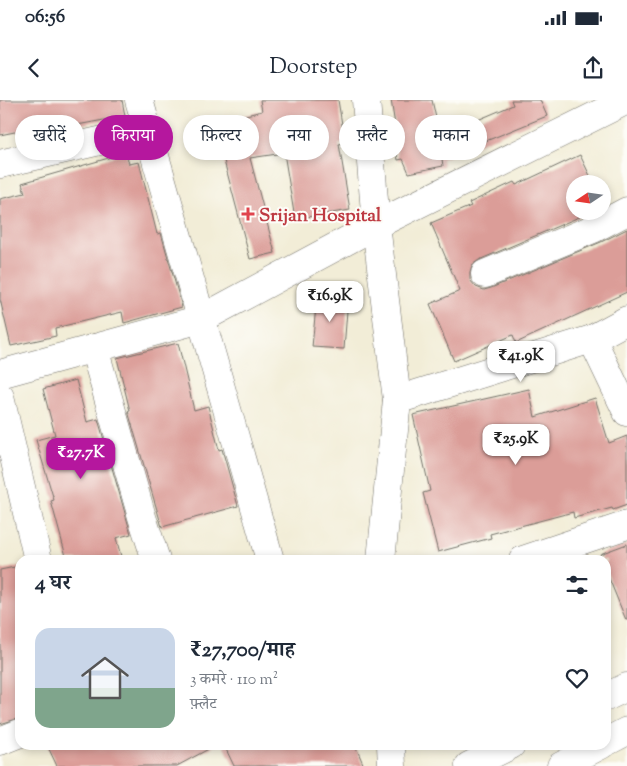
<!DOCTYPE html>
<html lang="hi">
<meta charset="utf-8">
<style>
:root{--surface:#fff;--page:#f2f2f3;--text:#1f2937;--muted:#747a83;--line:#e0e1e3;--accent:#b5179e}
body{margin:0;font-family:"Sorts Mill Goudy","Noto Serif Devanagari",serif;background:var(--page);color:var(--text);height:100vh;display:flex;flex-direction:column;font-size:19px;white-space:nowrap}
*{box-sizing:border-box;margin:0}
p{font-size:16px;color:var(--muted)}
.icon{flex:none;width:28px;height:28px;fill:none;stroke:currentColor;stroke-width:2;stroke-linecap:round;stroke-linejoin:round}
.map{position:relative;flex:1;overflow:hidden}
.sheet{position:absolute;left:15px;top:455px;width:596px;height:195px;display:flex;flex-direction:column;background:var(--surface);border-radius:15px;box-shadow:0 2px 8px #0003}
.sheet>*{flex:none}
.hud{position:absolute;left:15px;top:15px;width:598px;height:45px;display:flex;gap:10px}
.needle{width:32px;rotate:257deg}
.tools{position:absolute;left:566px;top:75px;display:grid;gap:10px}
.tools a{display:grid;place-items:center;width:45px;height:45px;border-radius:50%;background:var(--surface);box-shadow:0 2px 8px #0003;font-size:25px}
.price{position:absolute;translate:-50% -42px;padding:0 11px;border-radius:10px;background:#fff;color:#222;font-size:16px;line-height:32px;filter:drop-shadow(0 1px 2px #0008)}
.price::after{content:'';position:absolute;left:50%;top:30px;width:15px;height:11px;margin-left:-8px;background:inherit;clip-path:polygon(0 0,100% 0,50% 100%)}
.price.on{background:var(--accent);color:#fff}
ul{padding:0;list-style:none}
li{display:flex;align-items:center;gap:15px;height:125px;padding:0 20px}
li+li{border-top:1px solid var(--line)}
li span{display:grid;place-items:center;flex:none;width:140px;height:100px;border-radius:15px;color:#555}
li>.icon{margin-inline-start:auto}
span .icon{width:60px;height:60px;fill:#fffc;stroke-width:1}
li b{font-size:21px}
h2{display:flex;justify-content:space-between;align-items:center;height:60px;padding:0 20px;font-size:21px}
.chip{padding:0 18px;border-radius:22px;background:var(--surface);box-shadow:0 2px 8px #0003;font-size:18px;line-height:45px}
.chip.on{background:var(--accent);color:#fff}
.status{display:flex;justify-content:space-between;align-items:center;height:35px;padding:0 25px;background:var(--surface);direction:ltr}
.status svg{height:14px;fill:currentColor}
header{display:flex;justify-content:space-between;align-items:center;height:65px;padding:0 20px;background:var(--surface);font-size:22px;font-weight:600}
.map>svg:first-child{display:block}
</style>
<div class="status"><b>06:56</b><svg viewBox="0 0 49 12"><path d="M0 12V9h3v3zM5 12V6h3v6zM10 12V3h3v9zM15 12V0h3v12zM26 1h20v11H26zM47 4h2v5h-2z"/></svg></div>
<header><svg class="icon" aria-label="back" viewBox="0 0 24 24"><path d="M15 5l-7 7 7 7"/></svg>Doorstep<svg class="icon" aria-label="share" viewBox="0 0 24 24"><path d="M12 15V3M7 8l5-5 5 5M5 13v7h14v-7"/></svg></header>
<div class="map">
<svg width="627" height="666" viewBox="0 0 627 666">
<rect width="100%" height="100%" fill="#fdfcf7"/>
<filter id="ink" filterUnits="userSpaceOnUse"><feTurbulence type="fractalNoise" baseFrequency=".02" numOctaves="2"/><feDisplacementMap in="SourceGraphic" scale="10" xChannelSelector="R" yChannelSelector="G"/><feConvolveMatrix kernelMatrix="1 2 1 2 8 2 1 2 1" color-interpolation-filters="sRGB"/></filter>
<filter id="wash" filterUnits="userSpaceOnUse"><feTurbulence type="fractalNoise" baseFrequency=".0096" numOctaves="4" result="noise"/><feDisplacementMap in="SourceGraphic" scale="20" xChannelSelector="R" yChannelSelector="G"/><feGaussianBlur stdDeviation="1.12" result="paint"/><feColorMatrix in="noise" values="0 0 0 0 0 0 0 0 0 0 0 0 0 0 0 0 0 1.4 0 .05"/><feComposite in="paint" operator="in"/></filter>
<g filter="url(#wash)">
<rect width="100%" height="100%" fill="#f2edd7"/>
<g id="blocks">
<!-- building -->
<g fill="#db9d98">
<polygon points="0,0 122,0 125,16 40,32 39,27 0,35"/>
<polygon points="260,0 338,0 345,43 339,44 350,110 295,119 284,53 250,58 275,153 250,159 214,23 262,11"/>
<polygon points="391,0 432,0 440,36 513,5 511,0 540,0 547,16 442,59 443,66 409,73 403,59 398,60 392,26 395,25"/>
<polygon points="126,53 129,64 139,62 157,134 161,133 182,207 124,223 122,212 55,228 56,236 11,246 0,199 0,99 25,93 22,83"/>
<polygon points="580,55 594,84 575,84 575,111 593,111 479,160 472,165 470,172 470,180 476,187 484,190 491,188 601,142 627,129 627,192 516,243 513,235 454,261 430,204 460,191 431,123 471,106 469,103 514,82 516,85"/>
<polygon points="317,196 348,198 344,249 312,247"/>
<polygon points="178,243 194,310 208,306 219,350 222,349 238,406 162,427 128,311 130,311 117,258"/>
<polygon points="76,280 87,322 98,319 131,434 116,438 122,460 67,460 51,401 54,400 36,340 55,335 43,289"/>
<polygon points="529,289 535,317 595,298 609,343 627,336 627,405 613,410 612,408 574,418 573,412 490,434 491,438 438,452 423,393 430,391 413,315"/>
<polygon points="627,444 627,520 626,520 606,471 606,460 602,460 600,454"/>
<polygon points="20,466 20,618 0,624 0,470"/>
<polygon points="47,645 216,645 177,666 57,666"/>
<polygon points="224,645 355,645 364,666 234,666"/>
</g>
</g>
</g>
<g filter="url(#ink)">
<use href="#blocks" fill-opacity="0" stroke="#716f67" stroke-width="1"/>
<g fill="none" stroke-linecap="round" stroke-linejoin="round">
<!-- minor casing -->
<g stroke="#716f67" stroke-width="29">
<g id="minor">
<polyline points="139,0 270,460"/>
<polyline points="366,0 376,125 397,300 381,460"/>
<polyline points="0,64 147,30"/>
<polyline points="485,174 595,128 627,111"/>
<polyline points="592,239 627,312"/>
<polyline points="94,248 142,417 156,460"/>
<polyline points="0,274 201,219 376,125 627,0"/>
<polyline points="0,297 38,460"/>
<polyline points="397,300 592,239 627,220"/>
<polyline points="523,460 627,425"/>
<polyline points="606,597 627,587"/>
<polyline points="0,641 20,633"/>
<polyline points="606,642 627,631"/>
<polyline points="391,645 392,666"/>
<polyline points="469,666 511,645"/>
<polyline points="561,666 601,645"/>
</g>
</g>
<!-- minor -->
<use href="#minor" stroke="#fff" stroke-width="28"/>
</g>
</g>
<!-- markers -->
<path fill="#e0444e" stroke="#fdfcf7" stroke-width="2" d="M245.5 106.5h5v5h5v5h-5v5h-5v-5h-5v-5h5z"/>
<g text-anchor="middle" stroke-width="4" stroke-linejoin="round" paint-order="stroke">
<!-- health labels -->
<g font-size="19" font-weight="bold" fill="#be3a42" stroke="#fdfcf7" text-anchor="start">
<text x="259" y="121">Srijan Hospital</text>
</g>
</g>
</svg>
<div class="tools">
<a><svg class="needle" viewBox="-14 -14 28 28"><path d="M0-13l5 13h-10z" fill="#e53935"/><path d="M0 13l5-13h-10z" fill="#747a83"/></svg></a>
</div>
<b class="price" style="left:330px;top:223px">₹16.9K</b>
<b class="price" style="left:521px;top:283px">₹41.9K</b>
<b class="price" style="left:516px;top:366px">₹25.9K</b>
<b class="price on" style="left:81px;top:380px">₹27.7K</b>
<div class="hud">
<a class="chip">खरीदें</a>
<a class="chip on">किराया</a>
<a class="chip">फ़िल्टर</a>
<a class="chip">नया</a>
<a class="chip">फ़्लैट</a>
<a class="chip">मकान</a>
</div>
<section class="sheet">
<h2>4 घर<svg class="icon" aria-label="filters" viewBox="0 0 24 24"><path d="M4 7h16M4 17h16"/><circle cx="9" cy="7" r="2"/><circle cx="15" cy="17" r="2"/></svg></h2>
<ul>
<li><span style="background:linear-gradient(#c9d6e8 60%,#7fa58c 0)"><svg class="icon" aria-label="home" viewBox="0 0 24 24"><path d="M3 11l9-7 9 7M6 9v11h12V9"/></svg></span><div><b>₹27,700/माह</b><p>3 कमरे · 110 m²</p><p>फ़्लैट</p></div><svg class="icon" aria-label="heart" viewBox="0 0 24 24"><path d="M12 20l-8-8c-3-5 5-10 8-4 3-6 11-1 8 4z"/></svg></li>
</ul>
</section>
</div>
